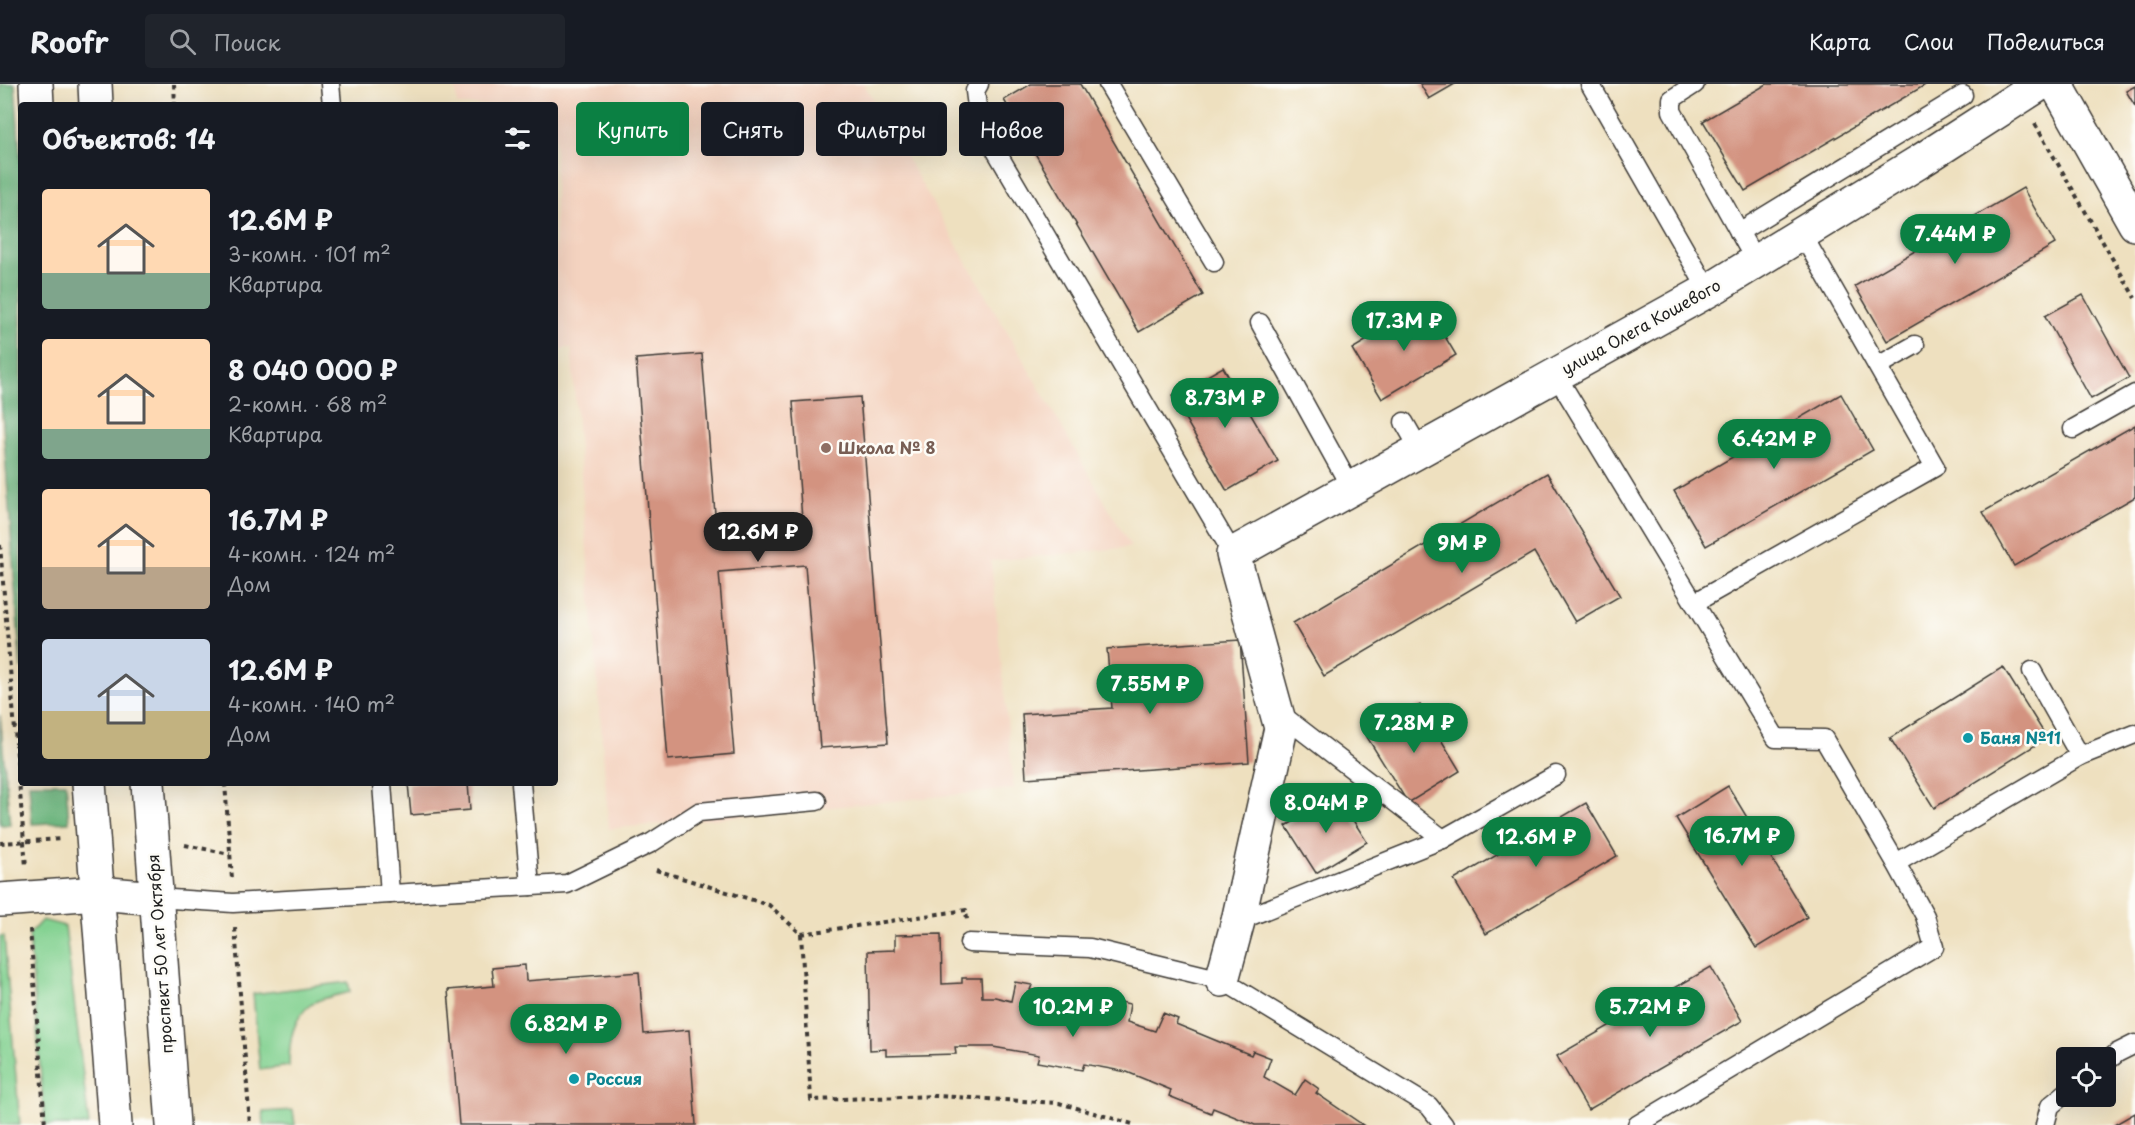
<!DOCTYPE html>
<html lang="ru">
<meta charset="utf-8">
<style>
:root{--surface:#171b24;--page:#20242c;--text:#f1f3f6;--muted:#9ea1a6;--line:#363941;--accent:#0b8043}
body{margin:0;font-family:"Playpen Sans",sans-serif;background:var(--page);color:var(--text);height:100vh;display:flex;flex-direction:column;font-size:22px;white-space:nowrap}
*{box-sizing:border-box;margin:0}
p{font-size:20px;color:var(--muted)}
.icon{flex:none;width:33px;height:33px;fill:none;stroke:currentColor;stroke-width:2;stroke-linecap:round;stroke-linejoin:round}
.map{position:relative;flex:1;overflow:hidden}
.details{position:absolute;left:18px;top:18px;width:540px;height:684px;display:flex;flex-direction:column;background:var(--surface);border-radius:6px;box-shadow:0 6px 24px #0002}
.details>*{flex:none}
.top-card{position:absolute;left:576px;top:18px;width:570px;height:54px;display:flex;gap:12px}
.tools{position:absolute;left:2056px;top:963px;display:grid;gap:12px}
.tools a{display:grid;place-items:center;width:60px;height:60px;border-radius:6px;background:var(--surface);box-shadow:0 6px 24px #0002;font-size:30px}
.price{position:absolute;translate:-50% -51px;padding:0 14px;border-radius:21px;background:var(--accent);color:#fff;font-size:20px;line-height:39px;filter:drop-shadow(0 2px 3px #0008)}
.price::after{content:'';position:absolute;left:50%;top:36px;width:18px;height:14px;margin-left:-9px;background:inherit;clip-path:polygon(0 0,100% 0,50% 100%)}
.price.current{background:#222;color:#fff}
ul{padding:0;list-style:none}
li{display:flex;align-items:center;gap:18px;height:150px;padding:0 24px}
li span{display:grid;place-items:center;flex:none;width:168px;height:120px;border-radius:6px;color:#555}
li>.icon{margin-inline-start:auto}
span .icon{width:72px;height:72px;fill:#fffc;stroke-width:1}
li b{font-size:26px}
h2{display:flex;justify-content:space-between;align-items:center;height:72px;padding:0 24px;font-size:26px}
.tag{padding:0 21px;border-radius:6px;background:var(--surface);box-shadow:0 6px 24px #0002;font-size:21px;line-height:54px}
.tag.current{background:var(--accent);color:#fff}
header{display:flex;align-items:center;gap:36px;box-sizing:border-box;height:84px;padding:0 30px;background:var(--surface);border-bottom:2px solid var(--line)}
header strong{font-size:28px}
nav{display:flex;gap:33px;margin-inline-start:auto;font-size:21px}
.search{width:420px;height:54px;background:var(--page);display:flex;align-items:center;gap:15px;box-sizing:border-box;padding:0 21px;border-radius:6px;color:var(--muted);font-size:22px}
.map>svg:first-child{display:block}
</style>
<header>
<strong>Roofr</strong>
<div class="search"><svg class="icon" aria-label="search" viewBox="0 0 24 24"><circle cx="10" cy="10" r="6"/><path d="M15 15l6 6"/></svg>Поиск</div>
<nav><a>Карта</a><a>Слои</a><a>Поделиться</a></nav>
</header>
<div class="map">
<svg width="2135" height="1041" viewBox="0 0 2135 1041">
<rect width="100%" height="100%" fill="#fdfcf7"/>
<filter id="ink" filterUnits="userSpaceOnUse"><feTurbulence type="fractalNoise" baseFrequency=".0167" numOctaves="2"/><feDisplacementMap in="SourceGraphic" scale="12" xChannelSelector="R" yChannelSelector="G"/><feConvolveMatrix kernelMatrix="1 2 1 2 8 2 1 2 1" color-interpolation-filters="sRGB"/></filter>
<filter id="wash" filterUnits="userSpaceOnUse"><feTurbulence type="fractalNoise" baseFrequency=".008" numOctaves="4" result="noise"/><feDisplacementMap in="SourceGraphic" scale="24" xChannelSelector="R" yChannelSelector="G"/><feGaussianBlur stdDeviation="1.35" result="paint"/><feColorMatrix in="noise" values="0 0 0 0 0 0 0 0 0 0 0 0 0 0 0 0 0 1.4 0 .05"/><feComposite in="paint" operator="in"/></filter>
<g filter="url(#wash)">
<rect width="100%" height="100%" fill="#eee0bf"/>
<!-- built -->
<polygon fill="#f4d3c0" points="455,0 864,0 1131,463 991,477 1014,705 609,745 571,264 555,265 555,21 457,21"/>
<!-- green -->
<g fill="#83d191" stroke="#507656" stroke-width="1.5">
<polygon points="42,836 65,842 89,1041 45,1041 29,850"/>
<polygon points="0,852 4,852 20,1041 0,1041"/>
<path d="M 348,898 L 350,908 C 339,911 323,913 313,919 C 292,933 289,958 289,982 L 260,986 L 253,910 Z"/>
<polygon points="293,1026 295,1041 264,1041 263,1028"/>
</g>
<!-- forest -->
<g fill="#6ab37b" stroke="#43684c" stroke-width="1.5">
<polygon points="0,0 15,0 21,84 21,585 0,300"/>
<polygon points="0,631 10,741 0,741"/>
<polygon points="29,699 66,699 69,738 32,740"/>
</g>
<g id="blocks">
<!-- building -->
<g fill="#d39380">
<polygon points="1031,0 1080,0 1203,211 1139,248 1004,16"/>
<polygon points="1420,0 1455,0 1429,15"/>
<polygon points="1767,0 1927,0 1745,107 1703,37"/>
<polygon points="2135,2 2135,22 2126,7"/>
<polygon points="2023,104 2055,160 1887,257 1855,202"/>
<polygon points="2083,211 2129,294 2091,315 2045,232"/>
<polygon points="1426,221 1456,271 1382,315 1352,265"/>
<polygon points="702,270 716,442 802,435 793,318 860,313 888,659 820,664 805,481 719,488 734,670 668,676 636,275"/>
<polygon points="1223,283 1278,377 1227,407 1172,312"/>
<polygon points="1841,310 1873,366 1706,462 1674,407"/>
<polygon points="2135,341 2135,413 2014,482 1983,428"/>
<polygon points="1547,389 1620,512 1575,538 1534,468 1324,592 1293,539"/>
<polygon points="1240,556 1249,678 1026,694 1022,630 1112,624 1107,565"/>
<polygon points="2003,583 2047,654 1934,724 1890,654"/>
<polygon points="1420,621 1460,687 1408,719 1367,653"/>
<polygon points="408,699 468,699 470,726 411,731"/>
<polygon points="1728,702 1807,833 1756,864 1676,734"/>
<polygon points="1337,711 1367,758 1316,789 1286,742"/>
<polygon points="1586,719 1617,772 1486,850 1454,796"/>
<polygon points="941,850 942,900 962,899 962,894 981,894 982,913 995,913 1011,917 1015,898 1032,901 1030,906 1110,921 1111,916 1130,920 1127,938 1155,947 1163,929 1178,935 1176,940 1251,971 1253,967 1271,974 1264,993 1295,1011 1305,995 1319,1005 1316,1009 1363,1041 1255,1041 1213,1024 1211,1029 1169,1012 1171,1006 1127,988 1084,980 1082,986 1037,978 1039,971 993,963 955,963 956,970 886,972 886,965 870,966 868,867 895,866 895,851"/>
<polygon points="525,881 526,897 639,888 644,950 689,946 696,1041 459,1041 448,906 494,902 492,884"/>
<polygon points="1711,883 1742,937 1588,1026 1557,972"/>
<polygon points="2135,1029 2135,1041 2114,1041"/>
</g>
</g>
</g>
<g filter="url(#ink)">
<use href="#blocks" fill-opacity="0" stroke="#3c3934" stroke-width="1.5"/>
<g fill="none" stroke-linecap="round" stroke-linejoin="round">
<!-- service casing -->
<g stroke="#3c3934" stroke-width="21">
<g id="service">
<polyline points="330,0 332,21"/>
<polyline points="979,0 975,7 979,38 1233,470"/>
<polyline points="1108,0 1214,178"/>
<polyline points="1590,0 1708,206"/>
<polyline points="1695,0 1672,15 1672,27 1756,178"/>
<polyline points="1739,148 1963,11"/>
<polyline points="1260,239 1351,404"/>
<polyline points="1878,282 1915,261"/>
<polyline points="1556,291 1776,654 1824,655 1896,779 2080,672 2135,650"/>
<polyline points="1404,338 1420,366"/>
<polyline points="2073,345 2135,310"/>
<polyline points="1694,519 1935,383 1802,150"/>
<polyline points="2032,587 2080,672"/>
<polyline points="382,699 390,810"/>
<polyline points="521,699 530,802"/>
<polyline points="1443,755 1556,691"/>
<polyline points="156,814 233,819 567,800 651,759 699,728 817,717"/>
<polyline points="1238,837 1443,755 1278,628"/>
<polyline points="969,859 1090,864 1222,896 1429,1022 1444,1041"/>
<polyline points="2106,978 2117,969 2135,960"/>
<polyline points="1637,1041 1934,863 1925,832 1896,779"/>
<polyline points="2045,1041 2050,1022 2067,1008"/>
</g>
</g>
<!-- minor casing -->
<g stroke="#3c3934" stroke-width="36">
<g id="minor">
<polyline points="2056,0 2135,140"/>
<polyline points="1222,896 1238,837 1281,644 1233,470 1718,201 1922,76 2040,0"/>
</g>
</g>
<!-- tertiary casing -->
<g stroke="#3c3934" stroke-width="36">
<polyline id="tertiary" points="0,816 98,809"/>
</g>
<!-- secondary casing -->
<g stroke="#3c3934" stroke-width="36">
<g id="secondary">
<polyline points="36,0 37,21"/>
<polyline points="95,0 96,21"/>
<polyline points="89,699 115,1041"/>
<polyline points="148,699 173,1041"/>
<polyline points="98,809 156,814"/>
</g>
</g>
<!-- path -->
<g stroke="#3c3934" stroke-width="4" stroke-dasharray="4.5 4.5" stroke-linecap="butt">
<polyline points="174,0 175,21"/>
<polyline points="2035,40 2135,214"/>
<polyline points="0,461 26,783"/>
<polyline points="225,699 232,795"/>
<polyline points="0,759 62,755"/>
<polyline points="185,761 230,770"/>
<polyline points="656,786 769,821 801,850 966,826 967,836"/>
<polyline points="235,844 250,1041"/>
<polyline points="30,845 45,1041"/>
<polyline points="801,850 811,1016 936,1012 1059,1019 1136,1041"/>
</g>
<!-- service -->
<use href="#service" stroke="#fff" stroke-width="18"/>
<!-- minor -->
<use href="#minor" stroke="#fff" stroke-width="33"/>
<!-- tertiary -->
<use href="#tertiary" stroke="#fff" stroke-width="33"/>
<!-- secondary -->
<use href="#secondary" stroke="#fff" stroke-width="33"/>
</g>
</g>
<!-- markers -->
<circle fill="#8d6e63" stroke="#fdfcf7" stroke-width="2" cx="826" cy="364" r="6"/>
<g fill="#0f9aa8" stroke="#fdfcf7" stroke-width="2">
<circle cx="1968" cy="654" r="6"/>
<circle cx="574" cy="995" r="6"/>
</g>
<g text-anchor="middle" stroke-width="5" stroke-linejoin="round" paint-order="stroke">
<!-- street labels -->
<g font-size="16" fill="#1c1c1c" stroke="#fdfcf7">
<text transform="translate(1641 243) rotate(-29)" y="6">улица Олега Кошевого</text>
<text transform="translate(160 870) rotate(-94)" y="6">проспект 50 лет Октября</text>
</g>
<!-- education labels -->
<g font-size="16" font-weight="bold" fill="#785e54" stroke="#fdfcf7" text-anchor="start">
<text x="838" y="370">Школа № 8</text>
</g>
<!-- culture labels -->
<g font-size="16" font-weight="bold" fill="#0d838f" stroke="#fdfcf7" text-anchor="start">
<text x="1980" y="660">Баня №11</text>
<text x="586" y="1001">Россия</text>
</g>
</g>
</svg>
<div class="tools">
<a><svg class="icon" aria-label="locate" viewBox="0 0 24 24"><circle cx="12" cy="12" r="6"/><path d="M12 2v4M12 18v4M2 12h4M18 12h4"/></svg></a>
</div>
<b class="price" style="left:1955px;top:181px">7.44M ₽</b>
<b class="price" style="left:1404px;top:268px">17.3M ₽</b>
<b class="price" style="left:1225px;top:345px">8.73M ₽</b>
<b class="price" style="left:1774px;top:386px">6.42M ₽</b>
<b class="price current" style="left:758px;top:479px">12.6M ₽</b>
<b class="price" style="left:1462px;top:490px">9M ₽</b>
<b class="price" style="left:1150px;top:631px">7.55M ₽</b>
<b class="price" style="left:1414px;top:670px">7.28M ₽</b>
<b class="price" style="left:1326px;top:750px">8.04M ₽</b>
<b class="price" style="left:1742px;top:783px">16.7M ₽</b>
<b class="price" style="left:1536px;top:784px">12.6M ₽</b>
<b class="price" style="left:1073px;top:954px">10.2M ₽</b>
<b class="price" style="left:1650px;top:954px">5.72M ₽</b>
<b class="price" style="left:566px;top:971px">6.82M ₽</b>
<div class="top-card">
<a class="tag current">Купить</a>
<a class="tag">Снять</a>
<a class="tag">Фильтры</a>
<a class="tag">Новое</a>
</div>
<section class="details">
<h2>Объектов: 14<svg class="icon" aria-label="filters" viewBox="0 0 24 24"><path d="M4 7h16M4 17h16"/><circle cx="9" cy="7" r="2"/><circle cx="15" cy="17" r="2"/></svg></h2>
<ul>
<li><span style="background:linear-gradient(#ffd9b3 70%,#7fa58c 0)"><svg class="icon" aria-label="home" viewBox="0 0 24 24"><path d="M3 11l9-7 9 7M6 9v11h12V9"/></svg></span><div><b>12.6M ₽</b><p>3-комн. · 101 m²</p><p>Квартира</p></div></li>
<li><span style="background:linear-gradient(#ffd9b3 75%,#7fa58c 0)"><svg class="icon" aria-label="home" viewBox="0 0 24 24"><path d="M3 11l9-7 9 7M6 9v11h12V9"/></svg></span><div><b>8 040 000 ₽</b><p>2-комн. · 68 m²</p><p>Квартира</p></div></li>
<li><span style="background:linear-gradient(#ffd9b3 65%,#b9a48a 0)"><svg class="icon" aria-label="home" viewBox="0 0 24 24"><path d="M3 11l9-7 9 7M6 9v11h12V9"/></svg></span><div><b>16.7M ₽</b><p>4-комн. · 124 m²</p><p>Дом</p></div></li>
<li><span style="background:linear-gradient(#c9d6e8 60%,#c2b280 0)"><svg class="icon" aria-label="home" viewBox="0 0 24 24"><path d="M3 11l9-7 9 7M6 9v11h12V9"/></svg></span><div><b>12.6M ₽</b><p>4-комн. · 140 m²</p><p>Дом</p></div></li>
</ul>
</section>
</div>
